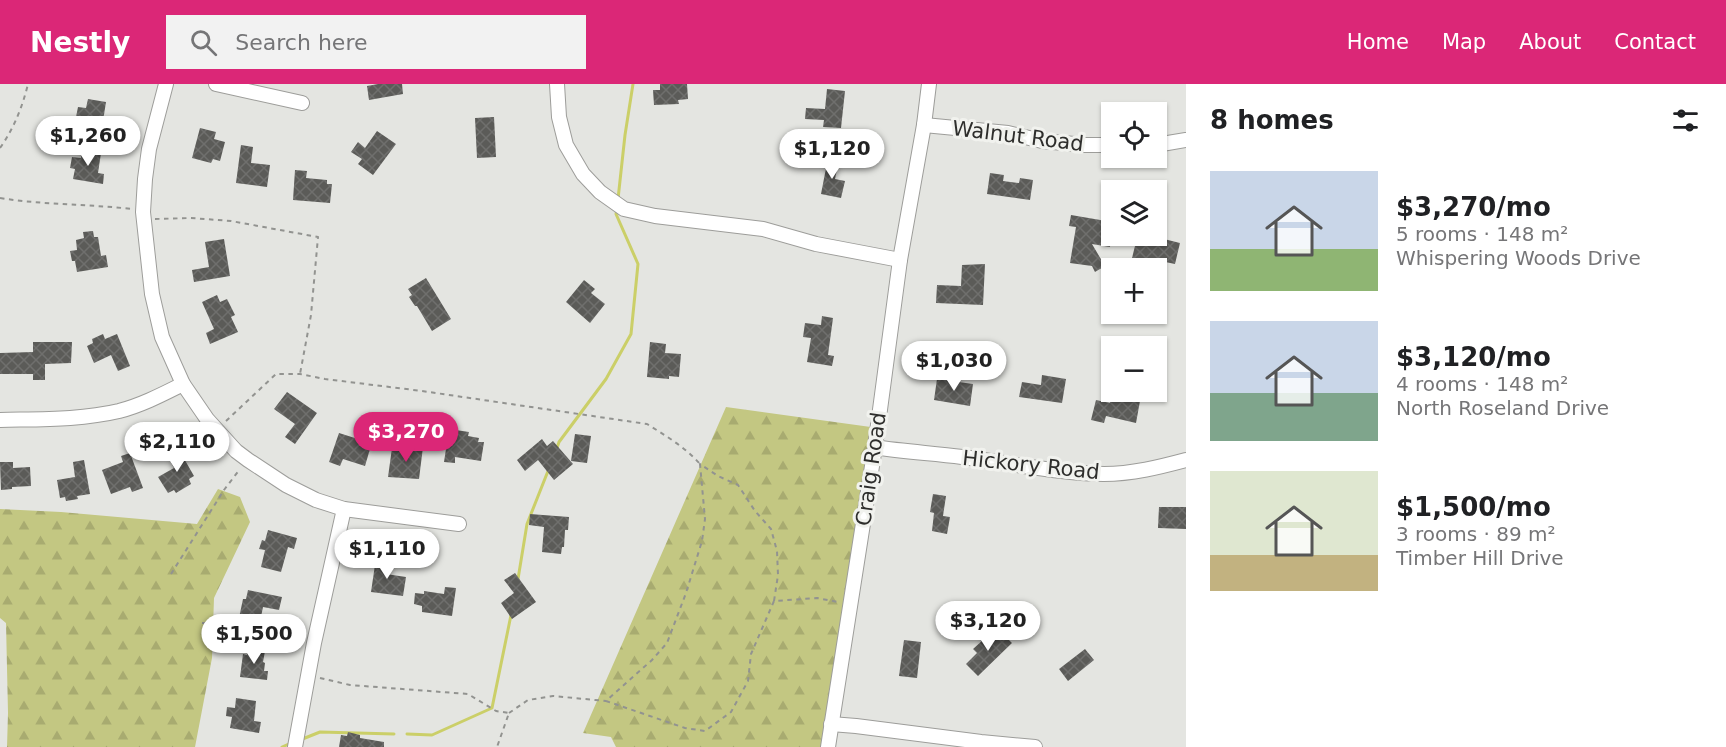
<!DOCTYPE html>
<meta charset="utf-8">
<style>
:root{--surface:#fff;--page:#f2f2f2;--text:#202124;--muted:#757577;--accent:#db2777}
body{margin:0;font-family:"DejaVu Sans",sans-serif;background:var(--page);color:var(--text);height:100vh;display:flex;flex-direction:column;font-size:22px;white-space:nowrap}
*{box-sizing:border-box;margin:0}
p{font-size:20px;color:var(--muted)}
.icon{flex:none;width:33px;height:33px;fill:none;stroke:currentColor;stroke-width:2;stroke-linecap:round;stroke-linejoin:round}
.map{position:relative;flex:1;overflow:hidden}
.sheet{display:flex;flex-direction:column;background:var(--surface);width:540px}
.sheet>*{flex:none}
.fabs{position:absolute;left:1101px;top:18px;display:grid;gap:12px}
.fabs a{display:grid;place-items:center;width:66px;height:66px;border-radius:0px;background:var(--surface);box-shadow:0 2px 4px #0004;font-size:30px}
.price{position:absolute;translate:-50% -51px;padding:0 14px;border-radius:21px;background:#fff;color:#222;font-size:20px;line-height:39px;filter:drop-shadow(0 2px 3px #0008)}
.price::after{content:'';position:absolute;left:50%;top:36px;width:18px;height:14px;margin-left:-9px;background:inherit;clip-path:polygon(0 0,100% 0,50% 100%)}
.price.on{background:var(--accent);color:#fff}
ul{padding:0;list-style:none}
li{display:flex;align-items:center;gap:18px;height:150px;padding:0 24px}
li span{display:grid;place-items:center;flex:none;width:168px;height:120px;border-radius:0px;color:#555}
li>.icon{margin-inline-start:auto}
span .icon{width:72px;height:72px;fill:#fffc;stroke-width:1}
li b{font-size:26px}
h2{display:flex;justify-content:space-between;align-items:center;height:72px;padding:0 24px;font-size:26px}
header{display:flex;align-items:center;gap:36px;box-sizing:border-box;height:84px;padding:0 30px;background:var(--accent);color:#fff}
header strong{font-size:28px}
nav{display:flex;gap:33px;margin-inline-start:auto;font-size:21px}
.search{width:420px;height:54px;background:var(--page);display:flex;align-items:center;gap:15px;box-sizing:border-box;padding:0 21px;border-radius:0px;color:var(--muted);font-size:22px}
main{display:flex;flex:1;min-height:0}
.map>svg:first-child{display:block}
</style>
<header>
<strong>Nestly</strong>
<div class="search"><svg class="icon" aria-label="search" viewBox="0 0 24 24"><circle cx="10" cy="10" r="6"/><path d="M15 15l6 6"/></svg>Search here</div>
<nav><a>Home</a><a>Map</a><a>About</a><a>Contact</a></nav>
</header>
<main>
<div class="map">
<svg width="1186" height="663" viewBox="0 0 1186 663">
<defs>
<pattern id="forest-firs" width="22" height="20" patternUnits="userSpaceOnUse" patternTransform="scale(1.5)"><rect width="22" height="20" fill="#c3c782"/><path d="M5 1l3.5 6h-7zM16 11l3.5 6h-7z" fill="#a8ab70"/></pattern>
<pattern id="building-cross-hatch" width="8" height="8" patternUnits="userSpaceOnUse" patternTransform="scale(1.5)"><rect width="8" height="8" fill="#5b5b58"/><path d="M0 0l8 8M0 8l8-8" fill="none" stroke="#6f6f6d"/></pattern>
</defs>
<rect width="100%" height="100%" fill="#e4e5e1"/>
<!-- forest -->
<g fill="url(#forest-firs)">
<polygon points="726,323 878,344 829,663 616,663 611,653 583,649"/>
<polygon points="218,405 240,413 250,438 214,514 212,574 195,663 7,663 8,629 6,539 0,534 0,425 61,428 197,440"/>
</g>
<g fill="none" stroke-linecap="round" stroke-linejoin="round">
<!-- stream -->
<g stroke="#cbcf68" stroke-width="3">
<polyline points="618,115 625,51 633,0"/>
<polyline points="557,364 559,358 606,295 631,250 638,180 616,130 617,125"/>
<polyline points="518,495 527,440 548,387"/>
<polyline points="407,650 432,651 492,624 511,531"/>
<polyline points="300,656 320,648 394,650"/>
<polyline points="282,663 291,659"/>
</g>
</g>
<!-- building -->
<g fill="url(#building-cross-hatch)">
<polygon points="378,0 402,0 403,10 369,16 367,2"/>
<polygon points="660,0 687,0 688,15 678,16 679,20 654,21 653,6 660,6"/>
<polygon points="827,5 845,7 841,44 823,43 824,36 805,35 806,24 825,25"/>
<polygon points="88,15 106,18 103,37 114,39 112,51 80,45 82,34 76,33 78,23 86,24"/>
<polygon points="494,33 496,73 477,74 475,34"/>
<polygon points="200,44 216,48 214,55 225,58 220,77 213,75 211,79 192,74"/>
<polygon points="377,47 396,60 373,91 358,80 362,75 351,68 358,58 365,64"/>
<polygon points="241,61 253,63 251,79 270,81 267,103 236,99"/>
<polygon points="82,65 101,69 98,89 104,90 103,100 73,95 75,85 70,84 72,73 81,74"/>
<polygon points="828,74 839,76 835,95 845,97 841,114 821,110"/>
<polygon points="295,86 307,87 306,94 327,96 327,100 332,100 330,119 293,116"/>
<polygon points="990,89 1004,91 1003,97 1019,99 1020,94 1033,96 1030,116 987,110"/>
<polygon points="1071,131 1112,138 1110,163 1092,160 1105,182 1095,188 1092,182 1070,179 1076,143 1069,142"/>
<polygon points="93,147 94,153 98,153 101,172 106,171 108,183 77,188 75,177 72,177 70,167 77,166 76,156 84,154 83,148"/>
<polygon points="1152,152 1180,159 1175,180 1146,174 1144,181 1131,178 1136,158 1150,161"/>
<polygon points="224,155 230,192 194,198 192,186 209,183 205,158"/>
<polygon points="985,180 983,221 936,219 937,201 961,202 962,181"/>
<polygon points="426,194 451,235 432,247 417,222 415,222 409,213 412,211 408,205"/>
<polygon points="584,196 595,205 591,209 605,220 590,239 566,218"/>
<polygon points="217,211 220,218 227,215 235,231 231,233 238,248 210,260 206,249 214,245 202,218"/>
<polygon points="822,232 833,234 828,271 834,272 832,282 807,278 811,254 803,253 805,239 821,241"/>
<polygon points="103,250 105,255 117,250 130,282 118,287 111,271 94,279 87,262 93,259 92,255"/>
<polygon points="33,258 72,258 71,279 45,280 45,296 33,296 33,290 0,290 0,269 33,268"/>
<polygon points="650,258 666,260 665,269 681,270 679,293 669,292 669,295 647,293"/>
<polygon points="1042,291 1066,295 1062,319 1019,313 1022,298 1041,301"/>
<polygon points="937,295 973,300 970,322 934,316"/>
<polygon points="287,308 317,329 295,360 285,353 295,340 274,325"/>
<polygon points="1112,311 1140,317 1136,339 1106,332 1104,339 1091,336 1096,316 1110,319"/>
<polygon points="449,345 469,348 468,352 479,354 478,358 484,358 481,377 455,373 455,379 444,378"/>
<polygon points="339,349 358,355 357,358 368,361 367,364 370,365 365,382 343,375 340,382 329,378"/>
<polygon points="575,350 591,352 587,379 571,377"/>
<polygon points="542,355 547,362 553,357 573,380 554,396 538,376 525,387 517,376"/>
<polygon points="404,361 423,363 419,395 388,393 392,364 404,366"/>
<polygon points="178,364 194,392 189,395 191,400 176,409 174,406 168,409 158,393 174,384 166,370"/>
<polygon points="130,369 143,404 132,408 130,403 111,410 102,386 123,378 121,372"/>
<polygon points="84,376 90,410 77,412 78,415 66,417 65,413 60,414 57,396 75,393 73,378"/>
<polygon points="0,378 13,378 13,384 30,383 31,402 12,403 12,405 1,406"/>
<polygon points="933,410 946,412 943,432 950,433 947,450 932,447 934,429 930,428"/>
<polygon points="1159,423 1186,423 1186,445 1158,444"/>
<polygon points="530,430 569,433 568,446 565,446 564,463 562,463 561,470 542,468 544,443 529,441"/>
<polygon points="268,446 297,454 294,465 288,463 281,488 261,483 265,466 259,465 262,456 265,457"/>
<polygon points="376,474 388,475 386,490 406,493 403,512 371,508"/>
<polygon points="515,489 536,518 512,535 501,519 514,509 504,496"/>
<polygon points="445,503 456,504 452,532 422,528 422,522 414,520 415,509 424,510 424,507 444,510"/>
<polygon points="248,506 282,513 279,526 263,523 260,538 239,534 243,515 246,515"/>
<polygon points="999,546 1012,559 978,592 966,580 977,569 973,565 983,556 985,559"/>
<polygon points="904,556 921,558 917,594 899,592"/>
<polygon points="248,564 265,567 263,578 265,579 264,587 268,587 267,596 240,593 243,570 247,571"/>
<polygon points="1085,565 1094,576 1068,597 1059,585"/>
<polygon points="236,614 256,617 254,637 261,638 259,649 230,644 232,633 226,632 227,623 235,624"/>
<polygon points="348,648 360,651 360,654 384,658 384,663 339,663 341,651 347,652"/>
</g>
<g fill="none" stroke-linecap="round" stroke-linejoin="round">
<!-- minor casing -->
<g stroke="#9d9d9a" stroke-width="16">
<g id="minor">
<polyline points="166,0 149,65 145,95 143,128 152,210 162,253 183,300 207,335 236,367 248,376 286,401 316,416 344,425 459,440"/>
<polyline points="216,0 302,19"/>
<polyline points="557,0 559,33 566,61 583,90 600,108 624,125 655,132 763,145 816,160 900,176"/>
<polyline points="924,41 1008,49 1042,57 1085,61 1112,61"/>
<polyline points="1156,61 1186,56"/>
<path d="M 0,336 C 40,335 81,336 119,327 C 142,321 163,310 183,300"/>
<path d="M 875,363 C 904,368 933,369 962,373 C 1009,379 1057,389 1104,390 C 1132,390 1160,383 1186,376"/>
<polyline points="831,640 856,642 981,658 1035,663"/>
<polyline points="295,663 314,559 344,425"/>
<polyline points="828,663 875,363 900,176 924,41 929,0"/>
</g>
</g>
<!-- path -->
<g stroke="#929390" stroke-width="2" stroke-dasharray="4.5 4.5" stroke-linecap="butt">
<path d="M 0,64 C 14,44 22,24 28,0"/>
<path d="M 0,114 C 44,121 88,120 132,125"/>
<polyline points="155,135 191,134 231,137 318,153 311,231 300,290"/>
<path d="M 226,337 L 276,290 L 300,290 L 325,295 L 422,307 L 647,340 C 666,352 685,363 700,380"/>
<polyline points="171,490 224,406 240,385"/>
<polyline points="774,517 751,570 748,597 731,628 705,647 685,644 606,617 652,576 667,559 686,509 702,457 705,435 700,380 718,392 738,401 755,427 771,445 777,467 778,491 774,517 817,514 838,518"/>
<polyline points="202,539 236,541 266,552 303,557"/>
<polyline points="320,594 350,601 468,610 496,627 509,629 497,663"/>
<polyline points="509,629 528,616 553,612 606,617"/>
</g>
<!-- minor -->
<use href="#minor" stroke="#fff" stroke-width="14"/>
</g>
<g text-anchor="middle" stroke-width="6" stroke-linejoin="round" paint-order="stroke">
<!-- street labels -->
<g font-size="21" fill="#2e2e2c" stroke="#f1f2ee">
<text transform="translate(1018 52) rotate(7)" y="7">Walnut Road</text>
<text transform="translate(1031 381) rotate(6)" y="7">Hickory Road</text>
<text transform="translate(871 385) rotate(-82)" y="7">Craig Road</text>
</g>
</g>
</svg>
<div class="fabs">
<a><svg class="icon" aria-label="locate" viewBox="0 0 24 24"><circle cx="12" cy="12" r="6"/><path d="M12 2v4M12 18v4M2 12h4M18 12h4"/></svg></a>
<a><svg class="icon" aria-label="layers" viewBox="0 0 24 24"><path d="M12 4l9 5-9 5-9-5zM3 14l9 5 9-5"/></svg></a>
<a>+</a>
<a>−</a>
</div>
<b class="price" style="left:88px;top:83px">$1,260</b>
<b class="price" style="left:832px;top:96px">$1,120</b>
<b class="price" style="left:954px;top:308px">$1,030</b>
<b class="price on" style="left:406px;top:379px">$3,270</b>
<b class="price" style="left:177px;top:389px">$2,110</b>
<b class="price" style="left:387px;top:496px">$1,110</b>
<b class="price" style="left:988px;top:568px">$3,120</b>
<b class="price" style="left:254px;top:581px">$1,500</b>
</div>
<section class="sheet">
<h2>8 homes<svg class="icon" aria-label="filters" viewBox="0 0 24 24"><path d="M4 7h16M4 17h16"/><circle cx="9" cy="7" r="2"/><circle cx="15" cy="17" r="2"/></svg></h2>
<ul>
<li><span style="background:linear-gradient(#c9d6e8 65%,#8fb573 0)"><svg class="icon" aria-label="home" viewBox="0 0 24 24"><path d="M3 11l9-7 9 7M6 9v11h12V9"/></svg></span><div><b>$3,270/mo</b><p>5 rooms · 148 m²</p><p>Whispering Woods Drive</p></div></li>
<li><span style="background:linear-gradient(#c9d6e8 60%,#7fa58c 0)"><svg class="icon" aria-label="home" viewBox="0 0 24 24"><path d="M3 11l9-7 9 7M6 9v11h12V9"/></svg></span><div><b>$3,120/mo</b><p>4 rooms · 148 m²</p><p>North Roseland Drive</p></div></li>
<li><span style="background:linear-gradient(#dfe7d0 70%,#c2b280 0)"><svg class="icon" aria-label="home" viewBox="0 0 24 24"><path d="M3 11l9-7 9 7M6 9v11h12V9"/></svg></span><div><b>$1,500/mo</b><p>3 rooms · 89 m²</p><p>Timber Hill Drive</p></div></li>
</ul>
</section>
</main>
